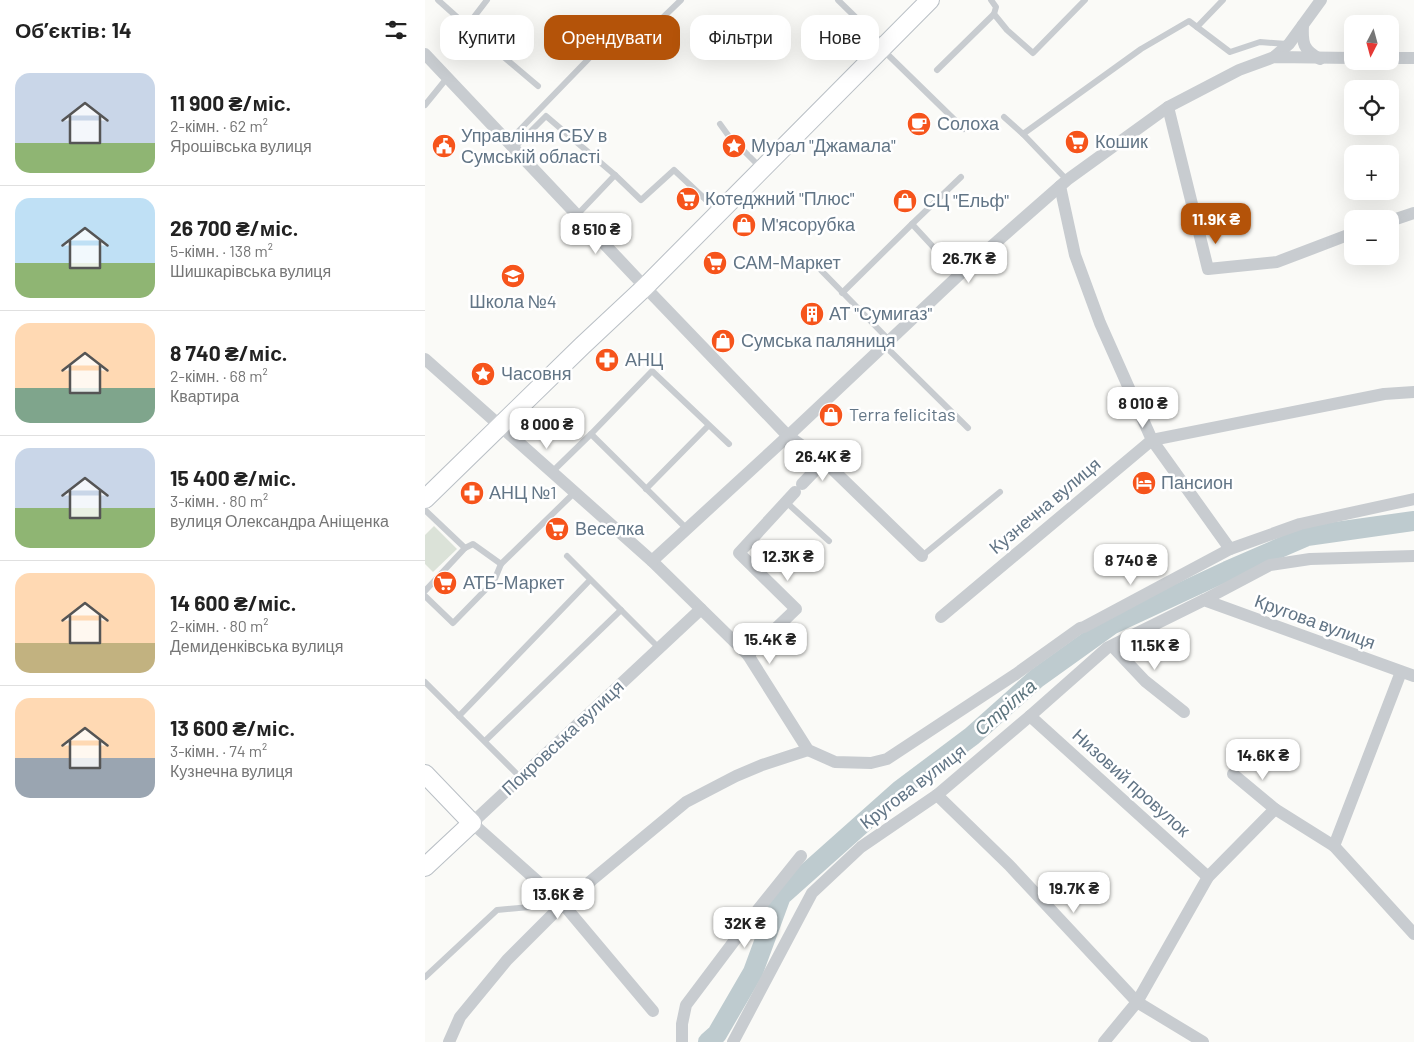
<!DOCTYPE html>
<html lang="uk">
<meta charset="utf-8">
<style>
:root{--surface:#fff;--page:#f2f2f2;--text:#222;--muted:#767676;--line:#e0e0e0;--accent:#b45309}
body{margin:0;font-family:Barlow,sans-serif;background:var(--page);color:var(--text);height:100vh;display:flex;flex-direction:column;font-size:19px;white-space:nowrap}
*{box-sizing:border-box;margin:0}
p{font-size:16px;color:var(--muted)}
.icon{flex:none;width:28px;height:28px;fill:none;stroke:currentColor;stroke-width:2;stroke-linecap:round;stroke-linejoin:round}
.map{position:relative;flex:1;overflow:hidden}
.sheet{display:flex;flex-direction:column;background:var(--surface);width:425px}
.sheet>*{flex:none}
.hud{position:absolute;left:15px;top:15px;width:475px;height:45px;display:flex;gap:10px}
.needle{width:32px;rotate:186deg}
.buttons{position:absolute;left:919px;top:15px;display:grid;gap:10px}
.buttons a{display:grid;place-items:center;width:55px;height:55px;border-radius:10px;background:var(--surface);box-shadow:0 5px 20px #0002;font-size:25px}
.price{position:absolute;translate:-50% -42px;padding:0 11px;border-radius:10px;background:#fff;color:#222;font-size:16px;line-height:32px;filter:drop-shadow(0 1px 2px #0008)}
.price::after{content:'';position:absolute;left:50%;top:30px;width:15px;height:11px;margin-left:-8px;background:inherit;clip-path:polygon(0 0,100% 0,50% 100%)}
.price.active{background:var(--accent);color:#fff}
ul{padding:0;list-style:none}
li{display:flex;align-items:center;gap:15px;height:125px;padding:0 15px}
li+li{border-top:1px solid var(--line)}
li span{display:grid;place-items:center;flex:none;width:140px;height:100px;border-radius:15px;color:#555}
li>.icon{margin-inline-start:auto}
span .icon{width:60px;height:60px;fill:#fffc;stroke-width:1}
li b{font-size:21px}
h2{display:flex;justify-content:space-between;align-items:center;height:60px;padding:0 15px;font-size:21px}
.tag{padding:0 18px;border-radius:15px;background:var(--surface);box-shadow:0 5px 20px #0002;font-size:18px;line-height:45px}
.tag.active{background:var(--accent);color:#fff}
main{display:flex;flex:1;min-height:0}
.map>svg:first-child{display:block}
</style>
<main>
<section class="sheet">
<h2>Об’єктів: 14<svg class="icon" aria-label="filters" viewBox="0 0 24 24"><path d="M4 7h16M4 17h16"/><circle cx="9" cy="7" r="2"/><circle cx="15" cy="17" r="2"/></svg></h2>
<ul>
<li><span style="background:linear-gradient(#c9d6e8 70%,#8fb573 0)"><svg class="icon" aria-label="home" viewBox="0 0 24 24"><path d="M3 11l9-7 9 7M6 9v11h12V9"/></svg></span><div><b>11 900 ₴/міс.</b><p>2-кімн. · 62 m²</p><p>Ярошівська вулиця</p></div></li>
<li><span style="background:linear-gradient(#bfe0f5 65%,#8fb573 0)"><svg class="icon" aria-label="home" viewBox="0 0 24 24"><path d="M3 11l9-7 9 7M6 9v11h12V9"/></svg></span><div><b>26 700 ₴/міс.</b><p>5-кімн. · 138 m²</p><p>Шишкарівська вулиця</p></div></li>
<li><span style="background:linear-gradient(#ffd9b3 65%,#7fa58c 0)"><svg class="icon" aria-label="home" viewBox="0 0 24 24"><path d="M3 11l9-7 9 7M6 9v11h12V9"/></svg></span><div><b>8 740 ₴/міс.</b><p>2-кімн. · 68 m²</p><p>Квартира</p></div></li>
<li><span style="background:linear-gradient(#c9d6e8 60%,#8fb573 0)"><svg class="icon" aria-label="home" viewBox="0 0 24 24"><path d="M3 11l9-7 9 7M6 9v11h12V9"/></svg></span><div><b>15 400 ₴/міс.</b><p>3-кімн. · 80 m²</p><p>вулиця Олександра Аніщенка</p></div></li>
<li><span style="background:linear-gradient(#ffd9b3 70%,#c2b280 0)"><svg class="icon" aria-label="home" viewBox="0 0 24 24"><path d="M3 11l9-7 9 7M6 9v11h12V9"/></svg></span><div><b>14 600 ₴/міс.</b><p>2-кімн. · 80 m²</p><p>Демиденківська вулиця</p></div></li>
<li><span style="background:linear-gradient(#ffd9b3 60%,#9aa5b1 0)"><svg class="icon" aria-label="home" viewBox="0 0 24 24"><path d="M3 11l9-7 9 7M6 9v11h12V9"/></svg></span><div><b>13 600 ₴/міс.</b><p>3-кімн. · 74 m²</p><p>Кузнечна вулиця</p></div></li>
</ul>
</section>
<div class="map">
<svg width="989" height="1042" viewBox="0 0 989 1042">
<rect width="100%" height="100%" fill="#fafaf7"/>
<!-- green -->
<polygon fill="#dbe2d8" points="9,526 32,549 8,572 0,564 0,535"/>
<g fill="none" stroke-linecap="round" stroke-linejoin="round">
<!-- river -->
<polyline stroke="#becbcf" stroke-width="20" points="283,1042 292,1034 328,972 356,896 475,790 547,736 612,678 686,625 802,571 882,536 989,521"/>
<!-- secondary casing -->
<g stroke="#b9bfc5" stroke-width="20">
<g id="secondary">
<polyline points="0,499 157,346 220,287 505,0"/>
<polyline points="0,774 47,823 0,867"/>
</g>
</g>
<!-- lane -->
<g stroke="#c8ccd0" stroke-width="6">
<polyline points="13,0 42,26 62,0"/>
<polyline points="413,0 458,44"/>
<polyline points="566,0 571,7 569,14 582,30 608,53 660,0"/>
<polyline points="42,26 113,86"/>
<polyline points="772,27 798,0"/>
<polyline points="457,49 539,129"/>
<polyline points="512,70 569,14"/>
<polyline points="0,105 22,78"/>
<polyline points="579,117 598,134 642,180"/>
<polyline points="295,124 303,135"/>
<polyline points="598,134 716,49 764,21 805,52 835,42 862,44"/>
<polyline points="83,142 174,48 200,54 256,0"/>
<polyline points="89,148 121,116 190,175 216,200 249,170 294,212"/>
<polyline points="320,152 336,168"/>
<polyline points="152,215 190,175"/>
<polyline points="487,224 536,177"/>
<polyline points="386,260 464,340"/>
<polyline points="417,293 487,224 534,275"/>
<polyline points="459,345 543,428"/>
<polyline points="166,434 227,371 304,444"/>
<polyline points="127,472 166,434 262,529"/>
<polyline points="221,489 283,426"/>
<polyline points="361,502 404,541"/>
<polyline points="0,510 40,548 48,544 76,564 149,493"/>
<polyline points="142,556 234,648"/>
<polyline points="497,556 575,492"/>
<polyline points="0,591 40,548"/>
<polyline points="0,596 28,623 69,581 76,564"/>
<polyline points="0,682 96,778"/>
<polyline points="34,716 165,580"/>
<polyline points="60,741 196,610"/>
<polyline points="0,977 72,910 137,904"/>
</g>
<!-- street -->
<g stroke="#c8ccd0" stroke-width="12">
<path d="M 878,25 C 877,43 878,50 895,59"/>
<polyline points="0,54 220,287 363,436 399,461 497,556"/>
<polyline points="849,57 864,44 896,0"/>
<polyline points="965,58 989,58"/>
<polyline points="743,107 783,269 852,262 928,233"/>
<polyline points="635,186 650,255 675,323 727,440 805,549"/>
<polyline points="965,221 989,213"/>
<polyline points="0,359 227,561 323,655 383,750 410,762 446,763 462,759 591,674 655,628 659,627 805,549 875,524 989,499"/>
<polyline points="377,484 399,461"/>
<polyline points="227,561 363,436 534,275 642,180 743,107 814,70 849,57 928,58"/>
<polyline points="779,600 845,565 885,559 989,556"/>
<polyline points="516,617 727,440 959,394 989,392"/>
<polyline points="687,646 720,681 759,712"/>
<polyline points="323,655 371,609 314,553 370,492"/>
<polyline points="605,716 783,877"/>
<polyline points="808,774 850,809 909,846 989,934"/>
<polyline points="512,795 584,865 712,1002 778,1042"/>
<polyline points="909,846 976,672"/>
<polyline points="228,1011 138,904 47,823 276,609"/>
<polyline points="24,1042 35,1017 82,960 138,904 261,802 311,776 337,765 383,750"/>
<polyline points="257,1042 257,1024 261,1005 331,912 376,856"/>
<polyline points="308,1042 387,893 436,847 512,795 605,716 682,648 779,600 989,676"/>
<polyline points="679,1042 712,1002 783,877 850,809"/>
</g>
<!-- secondary -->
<use href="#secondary" stroke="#fff" stroke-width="18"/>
</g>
<!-- icons -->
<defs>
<g id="cafe-disc" transform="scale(1.25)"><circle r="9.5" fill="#f6541b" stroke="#fff"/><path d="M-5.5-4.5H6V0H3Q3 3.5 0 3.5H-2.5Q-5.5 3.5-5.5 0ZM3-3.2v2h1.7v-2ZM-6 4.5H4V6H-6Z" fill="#fff"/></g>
<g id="supermarket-disc" transform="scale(1.25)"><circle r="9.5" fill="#f6541b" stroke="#fff"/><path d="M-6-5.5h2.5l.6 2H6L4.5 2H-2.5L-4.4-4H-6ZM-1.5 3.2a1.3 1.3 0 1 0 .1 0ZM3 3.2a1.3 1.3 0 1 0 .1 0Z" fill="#fff"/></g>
<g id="civic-disc" transform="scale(1.25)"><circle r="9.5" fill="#f6541b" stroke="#fff"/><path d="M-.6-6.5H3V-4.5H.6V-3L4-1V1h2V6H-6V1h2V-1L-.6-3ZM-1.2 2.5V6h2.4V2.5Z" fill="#fff"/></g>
<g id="sight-disc" transform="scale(1.25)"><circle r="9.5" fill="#f6541b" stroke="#fff"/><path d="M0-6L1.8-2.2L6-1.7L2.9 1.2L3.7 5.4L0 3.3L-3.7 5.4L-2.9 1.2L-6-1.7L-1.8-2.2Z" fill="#fff"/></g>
<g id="shop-disc" transform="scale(1.25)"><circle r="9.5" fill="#f6541b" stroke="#fff"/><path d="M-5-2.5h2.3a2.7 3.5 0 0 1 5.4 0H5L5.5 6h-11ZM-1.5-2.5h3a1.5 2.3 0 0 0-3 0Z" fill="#fff"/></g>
<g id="school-disc" transform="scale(1.25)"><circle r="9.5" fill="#f6541b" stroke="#fff"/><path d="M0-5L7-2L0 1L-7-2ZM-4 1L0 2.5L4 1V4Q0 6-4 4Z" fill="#fff"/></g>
<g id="building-disc" transform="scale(1.25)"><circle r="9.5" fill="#f6541b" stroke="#fff"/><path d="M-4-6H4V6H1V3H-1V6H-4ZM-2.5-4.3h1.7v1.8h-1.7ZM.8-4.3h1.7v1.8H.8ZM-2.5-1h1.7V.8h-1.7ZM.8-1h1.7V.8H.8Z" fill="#fff"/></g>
<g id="pharmacy-disc" transform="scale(1.25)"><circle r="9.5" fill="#f6541b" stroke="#fff"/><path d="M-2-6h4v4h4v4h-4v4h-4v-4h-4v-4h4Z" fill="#fff"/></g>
<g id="hotel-disc" transform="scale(1.25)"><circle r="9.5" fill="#f6541b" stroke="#fff"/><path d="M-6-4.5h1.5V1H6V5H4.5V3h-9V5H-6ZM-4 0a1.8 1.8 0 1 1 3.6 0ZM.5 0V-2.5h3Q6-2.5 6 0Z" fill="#fff"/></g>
</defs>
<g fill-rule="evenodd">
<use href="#cafe-disc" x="494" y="124"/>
<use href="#supermarket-disc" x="652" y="142"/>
<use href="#civic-disc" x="19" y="146"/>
<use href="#sight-disc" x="309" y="146"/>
<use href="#supermarket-disc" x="263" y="199"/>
<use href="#shop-disc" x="480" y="201"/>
<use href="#shop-disc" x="319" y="225"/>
<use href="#supermarket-disc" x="290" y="263"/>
<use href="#school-disc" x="88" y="276"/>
<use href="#building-disc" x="387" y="314"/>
<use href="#shop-disc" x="298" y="341"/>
<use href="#pharmacy-disc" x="182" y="360"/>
<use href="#sight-disc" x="58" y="374"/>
<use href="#shop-disc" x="406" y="415"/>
<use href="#hotel-disc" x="719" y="483"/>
<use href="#pharmacy-disc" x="47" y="493"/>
<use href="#supermarket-disc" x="132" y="529"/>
<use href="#supermarket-disc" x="20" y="583"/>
</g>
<g text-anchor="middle" stroke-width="5" stroke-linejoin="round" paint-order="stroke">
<!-- poi labels -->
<g font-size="18" fill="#627586" stroke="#fff" text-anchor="start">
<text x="512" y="130">Солоха</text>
<text x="36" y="142">Управління СБУ в<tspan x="36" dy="21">Сумській області</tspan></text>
<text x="670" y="148">Кошик</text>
<text x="326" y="152">Мурал "Джамала"</text>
<text x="280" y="205">Котеджний "Плюс"</text>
<text x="498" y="207">СЦ "Ельф"</text>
<text x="336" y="231">М'ясорубка</text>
<text x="308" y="269">САМ-Маркет</text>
<text x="88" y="308" text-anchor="middle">Школа №4</text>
<text x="404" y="320">АТ "Сумигаз"</text>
<text x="316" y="347">Сумська паляниця</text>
<text x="200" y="366">АНЦ</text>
<text x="76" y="380">Часовня</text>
<text x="424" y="421">Terra felicitas</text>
<text x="736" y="489">Пансион</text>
<text x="64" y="499">АНЦ №1</text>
<text x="150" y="535">Веселка</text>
<text x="38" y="589">АТБ-Маркет</text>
</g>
<!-- street labels -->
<g font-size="18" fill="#627586" stroke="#fff">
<text transform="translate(620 506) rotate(-40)" y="6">Кузнечна вулиця</text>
<text transform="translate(890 622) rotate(20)" y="6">Кругова вулиця</text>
<text transform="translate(138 738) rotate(-43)" y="6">Покровська вулиця</text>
<text transform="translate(706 783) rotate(42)" y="6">Низовий провулок</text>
<text transform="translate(488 787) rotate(-37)" y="6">Кругова вулиця</text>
</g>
<!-- water labels -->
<g font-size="19" font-style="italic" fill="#5d757e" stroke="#fff">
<text transform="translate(580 707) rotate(-41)" y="7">Стрілка</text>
</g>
</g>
</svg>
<div class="buttons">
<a><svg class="needle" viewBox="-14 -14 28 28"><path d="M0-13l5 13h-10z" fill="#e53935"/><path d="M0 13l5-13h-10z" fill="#767676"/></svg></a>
<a><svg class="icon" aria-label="locate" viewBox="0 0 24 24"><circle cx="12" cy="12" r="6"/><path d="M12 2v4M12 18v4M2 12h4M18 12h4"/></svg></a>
<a>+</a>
<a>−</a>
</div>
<b class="price active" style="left:791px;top:245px">11.9K ₴</b>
<b class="price" style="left:171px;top:255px">8 510 ₴</b>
<b class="price" style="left:544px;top:284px">26.7K ₴</b>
<b class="price" style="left:718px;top:429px">8 010 ₴</b>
<b class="price" style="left:122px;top:450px">8 000 ₴</b>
<b class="price" style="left:398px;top:482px">26.4K ₴</b>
<b class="price" style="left:363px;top:582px">12.3K ₴</b>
<b class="price" style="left:706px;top:586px">8 740 ₴</b>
<b class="price" style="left:345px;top:665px">15.4K ₴</b>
<b class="price" style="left:730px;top:671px">11.5K ₴</b>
<b class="price" style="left:838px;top:781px">14.6K ₴</b>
<b class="price" style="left:649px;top:914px">19.7K ₴</b>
<b class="price" style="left:133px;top:920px">13.6K ₴</b>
<b class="price" style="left:320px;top:949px">32K ₴</b>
<div class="hud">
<a class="tag">Купити</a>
<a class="tag active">Орендувати</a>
<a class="tag">Фільтри</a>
<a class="tag">Нове</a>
</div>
</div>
</main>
